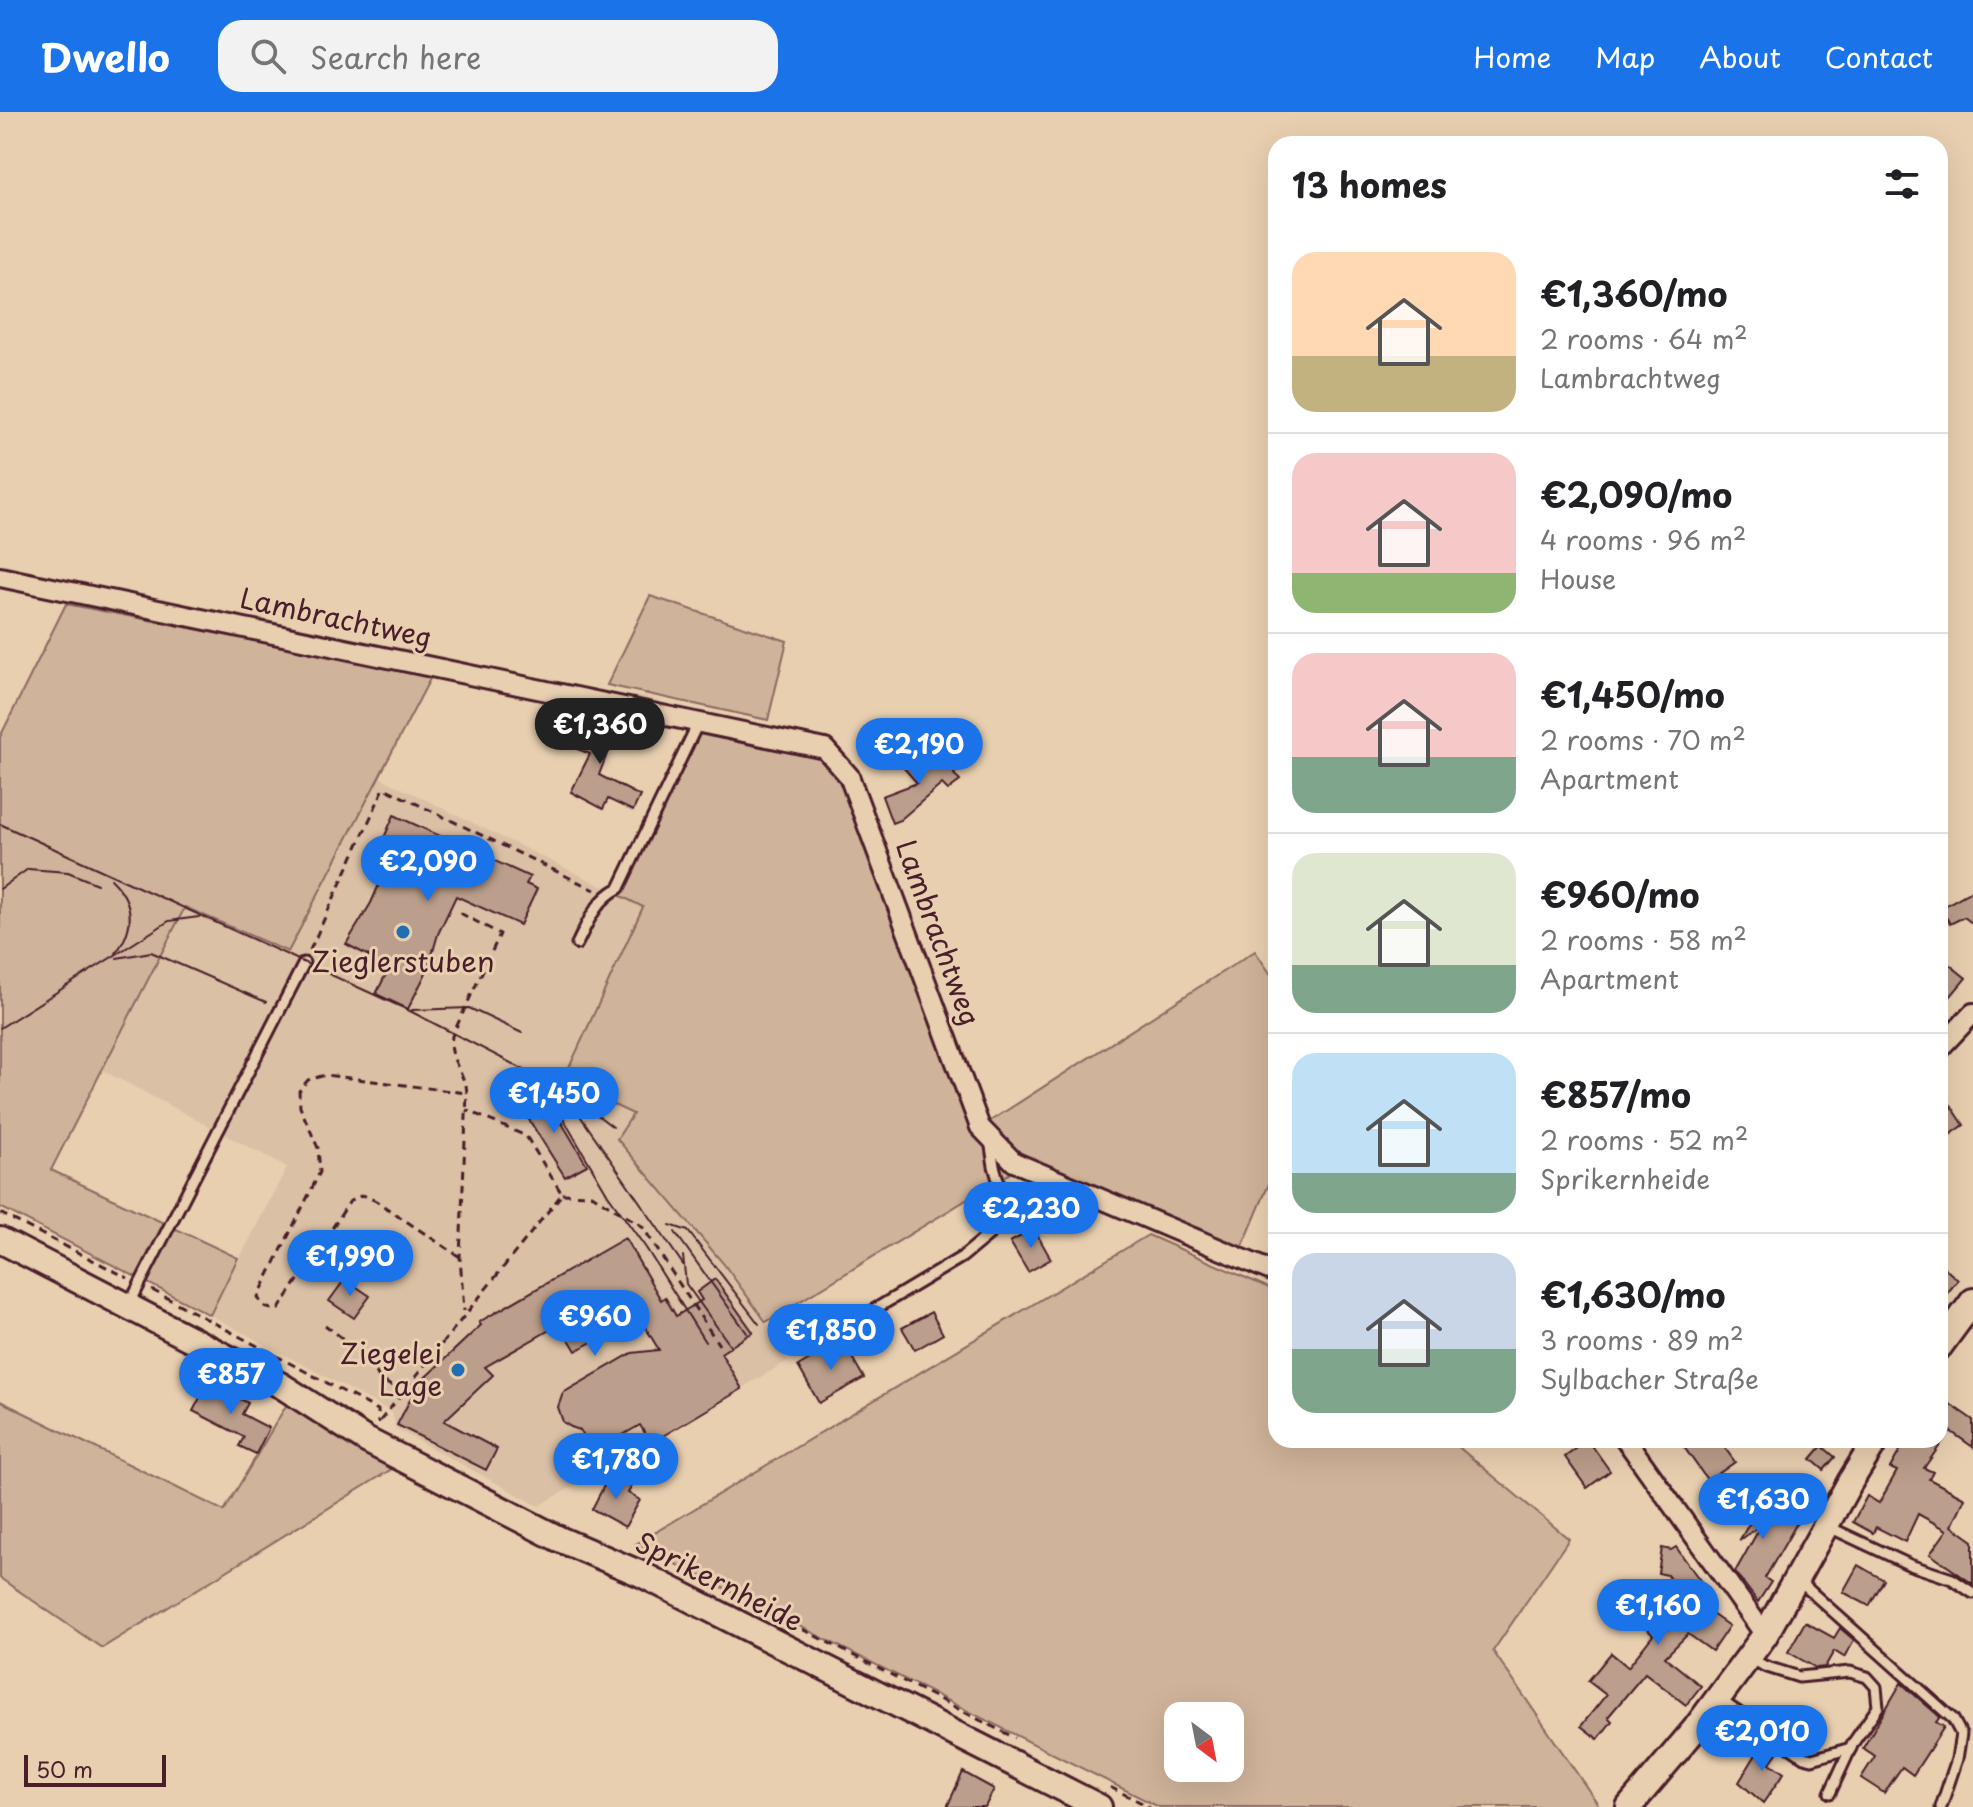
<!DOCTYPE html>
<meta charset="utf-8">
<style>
:root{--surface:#fff;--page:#f2f2f2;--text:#202124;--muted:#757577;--line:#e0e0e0;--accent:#1a73e8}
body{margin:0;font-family:"Playpen Sans",sans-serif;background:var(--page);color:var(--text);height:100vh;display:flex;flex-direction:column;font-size:30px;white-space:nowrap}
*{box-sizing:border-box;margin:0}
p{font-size:26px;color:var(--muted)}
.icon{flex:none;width:44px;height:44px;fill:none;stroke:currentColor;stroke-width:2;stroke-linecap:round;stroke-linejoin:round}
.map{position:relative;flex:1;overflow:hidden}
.drawer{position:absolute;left:1268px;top:24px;width:680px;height:1312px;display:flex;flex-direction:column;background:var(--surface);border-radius:24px;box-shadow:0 8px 32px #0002}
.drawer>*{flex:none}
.needle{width:52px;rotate:148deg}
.fabs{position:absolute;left:1164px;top:1590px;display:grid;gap:16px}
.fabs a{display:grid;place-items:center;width:80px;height:80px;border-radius:16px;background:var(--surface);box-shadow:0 8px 32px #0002;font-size:40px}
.scale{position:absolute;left:24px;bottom:20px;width:142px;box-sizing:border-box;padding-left:8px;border:4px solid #4a1f2b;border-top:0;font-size:22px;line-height:28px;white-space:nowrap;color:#4a1f2b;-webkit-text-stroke:6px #e8cfb0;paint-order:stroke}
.price{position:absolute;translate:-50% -68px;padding:0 18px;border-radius:28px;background:var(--accent);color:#fff;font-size:26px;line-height:52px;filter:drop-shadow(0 2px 4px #0008)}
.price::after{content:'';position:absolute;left:50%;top:48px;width:24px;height:18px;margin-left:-12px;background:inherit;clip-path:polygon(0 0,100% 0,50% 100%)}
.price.active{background:#222;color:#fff}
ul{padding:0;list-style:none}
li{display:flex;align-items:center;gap:24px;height:200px;padding:0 24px}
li+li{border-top:2px solid var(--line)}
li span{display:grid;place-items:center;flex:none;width:224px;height:160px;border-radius:24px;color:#555}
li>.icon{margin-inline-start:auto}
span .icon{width:96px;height:96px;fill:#fffc;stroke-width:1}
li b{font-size:34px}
h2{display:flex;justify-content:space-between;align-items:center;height:96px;padding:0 24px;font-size:34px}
header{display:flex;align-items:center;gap:48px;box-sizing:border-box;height:112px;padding:0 40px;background:var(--accent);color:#fff}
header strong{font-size:38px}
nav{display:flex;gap:44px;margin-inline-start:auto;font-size:28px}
.search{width:560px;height:72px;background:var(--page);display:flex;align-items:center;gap:20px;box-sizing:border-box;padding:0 28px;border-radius:24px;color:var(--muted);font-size:30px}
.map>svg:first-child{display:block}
</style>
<header>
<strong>Dwello</strong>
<div class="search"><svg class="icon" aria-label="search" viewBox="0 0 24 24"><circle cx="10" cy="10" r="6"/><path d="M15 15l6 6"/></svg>Search here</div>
<nav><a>Home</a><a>Map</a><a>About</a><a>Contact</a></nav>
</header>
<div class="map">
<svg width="1973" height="1695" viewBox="0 0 1973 1695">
<rect width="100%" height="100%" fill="#e8cfb0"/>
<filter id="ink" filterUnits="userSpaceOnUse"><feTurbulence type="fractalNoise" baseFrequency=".0125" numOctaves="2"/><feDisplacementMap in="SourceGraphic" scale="16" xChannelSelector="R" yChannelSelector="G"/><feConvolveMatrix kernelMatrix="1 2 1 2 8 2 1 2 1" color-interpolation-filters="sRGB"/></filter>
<g filter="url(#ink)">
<!-- built -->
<polygon fill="#dac0a5" points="379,665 643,794 564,969 634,1002 617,1027 723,1151 766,1210 788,1249 539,1394 396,1317 392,1300 210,1203 287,1055 102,958 185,794 288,840"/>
<!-- green -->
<g fill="#cfb39a" stroke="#8c6962" stroke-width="2" fill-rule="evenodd">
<polygon points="650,484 787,529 768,608 607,573"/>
<polygon points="66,492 432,563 288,840 185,795 51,1058 238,1146 210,1203 0,1095 0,625"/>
<polygon points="703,616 821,642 840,665 978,1020 1017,1057 766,1210 723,1151 617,1027 633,1002 563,969 643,795 619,783"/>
<polygon points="1255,839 1276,870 1276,1055 1240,1141 1010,1040 984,1013"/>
<path d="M 1148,1123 L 1276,1179 L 1276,1328 L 1450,1328 L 1569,1427 L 1493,1539 L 1600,1695 L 1159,1695 L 636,1432 ZM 1178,1604 L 1230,1604 L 1230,1656 L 1178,1656 Z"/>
<polygon points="0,1289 224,1399 287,1292 395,1355 102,1536 0,1466"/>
</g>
<!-- building -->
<g fill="#bb9e8b" stroke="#4a1f2b" stroke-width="2">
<polygon points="591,601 620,607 599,663 640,684 633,699 608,687 603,697 571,680 590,642 577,637"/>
<polygon points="924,637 942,658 947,654 952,659 958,657 954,662 960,669 948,678 942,672 900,708 892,711 882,684 917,671 903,655"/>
<polygon points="394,703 530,765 526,772 537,777 520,813 456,784 438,822 428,857 408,897 376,882 387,860 366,850 369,844 346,832 371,791 388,752 376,744"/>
<polygon points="1973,778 1973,812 1964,805 1950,812 1941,796"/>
<polygon points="1940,845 1966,866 1940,897"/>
<polygon points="1940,977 1964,1013 1940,1030"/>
<polygon points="544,981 587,1053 565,1065 521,995"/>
<polygon points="1034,1117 1051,1147 1028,1160 1010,1130"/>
<polygon points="625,1126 661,1188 665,1185 676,1204 702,1188 697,1180 715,1167 753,1220 721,1241 742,1277 651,1331 640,1313 614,1328 625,1347 610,1355 599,1336 593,1340 580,1318 571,1315 563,1310 558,1295 563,1281 632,1241 659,1238 638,1203 576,1239 560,1212 485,1255 493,1263 444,1309 497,1337 486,1358 397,1313 415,1278 414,1276 481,1213 479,1210"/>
<polygon points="1940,1152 1958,1168 1940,1190"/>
<polygon points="345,1167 370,1184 354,1206 329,1189"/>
<polygon points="931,1200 943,1222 915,1238 902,1216"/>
<polygon points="842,1228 864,1266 819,1291 798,1254"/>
<polygon points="208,1270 248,1291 242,1302 269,1316 256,1342 239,1334 244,1325 193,1299"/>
<polygon points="1940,1285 1973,1308 1973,1335 1950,1319 1924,1356 1933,1360 1929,1367 1965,1386 1952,1414 1973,1429 1973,1472 1930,1442 1947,1418 1918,1402 1905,1430 1876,1415 1873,1421 1853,1410 1867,1384 1879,1391 1897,1359 1890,1356 1906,1328 1940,1328"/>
<polygon points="1588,1328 1610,1359 1587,1376 1565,1345"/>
<polygon points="1679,1328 1719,1328 1735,1350 1708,1369"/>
<polygon points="1822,1334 1835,1345 1824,1358 1811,1347"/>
<polygon points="610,1362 632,1374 628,1381 640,1388 625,1415 592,1397"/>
<polygon points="1760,1369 1777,1379 1767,1394 1797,1411 1765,1466 1771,1470 1758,1490 1735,1460 1762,1412 1739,1429 1756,1400 1745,1394"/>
<polygon points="1676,1435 1704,1474 1693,1482 1705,1490 1702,1495 1729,1514 1712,1539 1688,1522 1665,1545 1701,1574 1686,1593 1645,1561 1608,1605 1612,1609 1598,1627 1581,1614 1606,1583 1588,1569 1611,1541 1628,1555 1653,1523 1635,1505 1647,1496 1668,1517 1692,1482 1684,1487 1667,1463 1658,1461 1662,1436 1671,1438"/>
<polygon points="1858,1453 1884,1468 1869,1494 1843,1480"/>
<polygon points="1805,1510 1834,1526 1840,1516 1854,1528 1844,1545 1834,1539 1825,1555 1816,1556 1788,1540"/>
<polygon points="1901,1571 1940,1605 1936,1610 1944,1615 1913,1663 1902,1655 1884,1681 1861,1666 1875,1644 1863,1636"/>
<polygon points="1765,1628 1779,1638 1770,1651 1784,1661 1763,1691 1739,1670"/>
<polygon points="963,1660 994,1677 985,1695 947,1695"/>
</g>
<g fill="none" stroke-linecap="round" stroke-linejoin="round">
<!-- service casing -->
<g stroke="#4a1f2b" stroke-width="15">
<g id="service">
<path d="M 577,832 C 588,810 596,788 619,776 L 699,609"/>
<polyline points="990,1028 994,1054 1009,1106"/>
<polyline points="129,1193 304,851"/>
<polyline points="830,1224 962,1145 1009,1106 1049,1065"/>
<polyline points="1829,1415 1910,1453 1952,1467 1973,1481"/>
<polyline points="1799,1469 1953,1607 1961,1622 1957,1647 1941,1695"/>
<polyline points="1751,1546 1764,1554 1799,1565 1850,1560 1867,1565 1876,1575 1878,1595 1853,1631 1830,1681"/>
<polyline points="1720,1588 1804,1645 1812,1647 1851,1636"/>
</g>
</g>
<!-- minor casing -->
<g stroke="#4a1f2b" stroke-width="24">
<g id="minor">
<polyline points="0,465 825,637 849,664 980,1015 1014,1050 1276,1161"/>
<polyline points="1940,936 1973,901"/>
<polyline points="1626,1328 1765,1523"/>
</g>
</g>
<!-- secondary casing -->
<g stroke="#4a1f2b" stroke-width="30">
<g id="secondary">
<polyline points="0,1128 282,1274 366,1328 559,1427 641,1462 1099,1695"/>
<polyline points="1940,1234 1973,1189"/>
<polyline points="1629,1695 1695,1617 1765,1523 1850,1370 1876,1328"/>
</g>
</g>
<!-- path -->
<g stroke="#4a1f2b" stroke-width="3" stroke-dasharray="8 6" stroke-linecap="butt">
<polyline points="460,801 500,822 452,924 451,933 453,945 466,973 467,981 460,1145 464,1199"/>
<polyline points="310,838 384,676 595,778"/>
<polyline points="562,1082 592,1083 642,1114 719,1233"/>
<polyline points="0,1101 128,1166"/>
<path d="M 460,1145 L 376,1089 L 363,1083 L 350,1089 L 279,1197 C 268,1198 262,1195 258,1185 L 320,1060 L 318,1036 L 300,995 L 299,979 L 308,968 L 325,963 L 467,981"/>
<polyline points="152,1178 378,1298 378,1311"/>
<polyline points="325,1213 367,1245 380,1267 402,1281"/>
<polyline points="380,1309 562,1082 526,1024 466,998"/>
<polyline points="790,1511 1015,1626"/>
<polyline points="1110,1675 1150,1695"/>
</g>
<!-- service -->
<use href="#service" stroke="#e8cfb0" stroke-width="9"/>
<!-- minor -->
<use href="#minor" stroke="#e8cfb0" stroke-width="18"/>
<!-- secondary -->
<use href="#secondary" stroke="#e8cfb0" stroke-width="24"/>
<!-- tram -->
<g stroke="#4a1f2b" stroke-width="2">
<polyline points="0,712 408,898 567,980 613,1015"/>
<path d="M 111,767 C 135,790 135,815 116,841"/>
<polyline points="0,777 28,757 68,760 97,772"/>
<polyline points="117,846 151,840 266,890"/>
<polyline points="412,898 469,896 522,921"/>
<polyline points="0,916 169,809 199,805"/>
<polyline points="537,968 547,979 608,1083 646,1136 705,1230"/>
<polyline points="572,992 684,1154"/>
<polyline points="670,1113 688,1119 759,1212"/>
<polyline points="675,1120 747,1221"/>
<polyline points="683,1144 686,1172 730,1233"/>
</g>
</g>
</g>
<!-- markers -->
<g fill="#1f6fb2" stroke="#e8cfb0" stroke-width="3">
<circle cx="403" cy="820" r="8"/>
<circle cx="458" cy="1258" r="8"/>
</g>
<g text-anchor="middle" stroke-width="6" stroke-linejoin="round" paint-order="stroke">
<!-- street labels -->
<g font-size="28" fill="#4a1f2b" stroke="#e8cfb0">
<text transform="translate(336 506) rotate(12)" y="10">Lambrachtweg</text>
<text transform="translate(938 821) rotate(70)" y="10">Lambrachtweg</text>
<text transform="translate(719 1470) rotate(27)" y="10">Sprikernheide</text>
</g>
<!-- poi labels -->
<g font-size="28" fill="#4a1f2b" stroke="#e8cfb0">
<text x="403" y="860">Zieglerstuben</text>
<text x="442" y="1252" text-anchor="end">Ziegelei<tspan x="442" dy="32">Lage</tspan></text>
</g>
</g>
</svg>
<div class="fabs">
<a><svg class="needle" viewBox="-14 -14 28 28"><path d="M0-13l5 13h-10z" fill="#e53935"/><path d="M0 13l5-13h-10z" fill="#757577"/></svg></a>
</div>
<div class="scale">50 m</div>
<b class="price active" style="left:600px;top:654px">€1,360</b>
<b class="price" style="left:919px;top:674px">€2,190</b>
<b class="price" style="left:428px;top:791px">€2,090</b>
<b class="price" style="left:554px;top:1023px">€1,450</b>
<b class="price" style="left:1031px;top:1138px">€2,230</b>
<b class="price" style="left:350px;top:1186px">€1,990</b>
<b class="price" style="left:595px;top:1246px">€960</b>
<b class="price" style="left:831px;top:1260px">€1,850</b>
<b class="price" style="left:231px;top:1304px">€857</b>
<b class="price" style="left:616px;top:1389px">€1,780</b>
<b class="price" style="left:1763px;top:1429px">€1,630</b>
<b class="price" style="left:1658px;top:1535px">€1,160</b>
<b class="price" style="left:1762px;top:1661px">€2,010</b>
<section class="drawer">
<h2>13 homes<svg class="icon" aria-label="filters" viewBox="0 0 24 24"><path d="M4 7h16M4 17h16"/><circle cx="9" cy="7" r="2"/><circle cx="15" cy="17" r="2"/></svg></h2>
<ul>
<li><span style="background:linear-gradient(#ffd9b3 65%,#c2b280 0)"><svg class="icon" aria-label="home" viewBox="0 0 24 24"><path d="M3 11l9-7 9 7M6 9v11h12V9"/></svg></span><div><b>€1,360/mo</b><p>2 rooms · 64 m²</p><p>Lambrachtweg</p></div></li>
<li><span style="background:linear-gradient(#f6c9c9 75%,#8fb573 0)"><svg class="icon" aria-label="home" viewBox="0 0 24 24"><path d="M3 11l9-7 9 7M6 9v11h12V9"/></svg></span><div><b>€2,090/mo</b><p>4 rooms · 96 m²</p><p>House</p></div></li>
<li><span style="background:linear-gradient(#f6c9c9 65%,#7fa58c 0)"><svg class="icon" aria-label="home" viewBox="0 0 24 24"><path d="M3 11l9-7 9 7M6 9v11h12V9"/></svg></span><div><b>€1,450/mo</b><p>2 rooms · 70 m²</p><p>Apartment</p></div></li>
<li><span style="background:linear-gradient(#dfe7d0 70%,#7fa58c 0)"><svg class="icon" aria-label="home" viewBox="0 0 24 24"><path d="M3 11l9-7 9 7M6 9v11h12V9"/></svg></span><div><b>€960/mo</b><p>2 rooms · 58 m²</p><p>Apartment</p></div></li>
<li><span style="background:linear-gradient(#bfe0f5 75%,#7fa58c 0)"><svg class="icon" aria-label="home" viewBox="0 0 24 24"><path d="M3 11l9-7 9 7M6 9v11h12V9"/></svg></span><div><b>€857/mo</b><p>2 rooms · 52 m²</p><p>Sprikernheide</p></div></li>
<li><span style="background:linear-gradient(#c9d6e8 60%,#7fa58c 0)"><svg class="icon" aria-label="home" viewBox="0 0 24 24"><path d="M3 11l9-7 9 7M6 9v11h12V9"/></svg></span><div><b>€1,630/mo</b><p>3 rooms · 89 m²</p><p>Sylbacher Straße</p></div></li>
</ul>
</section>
</div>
